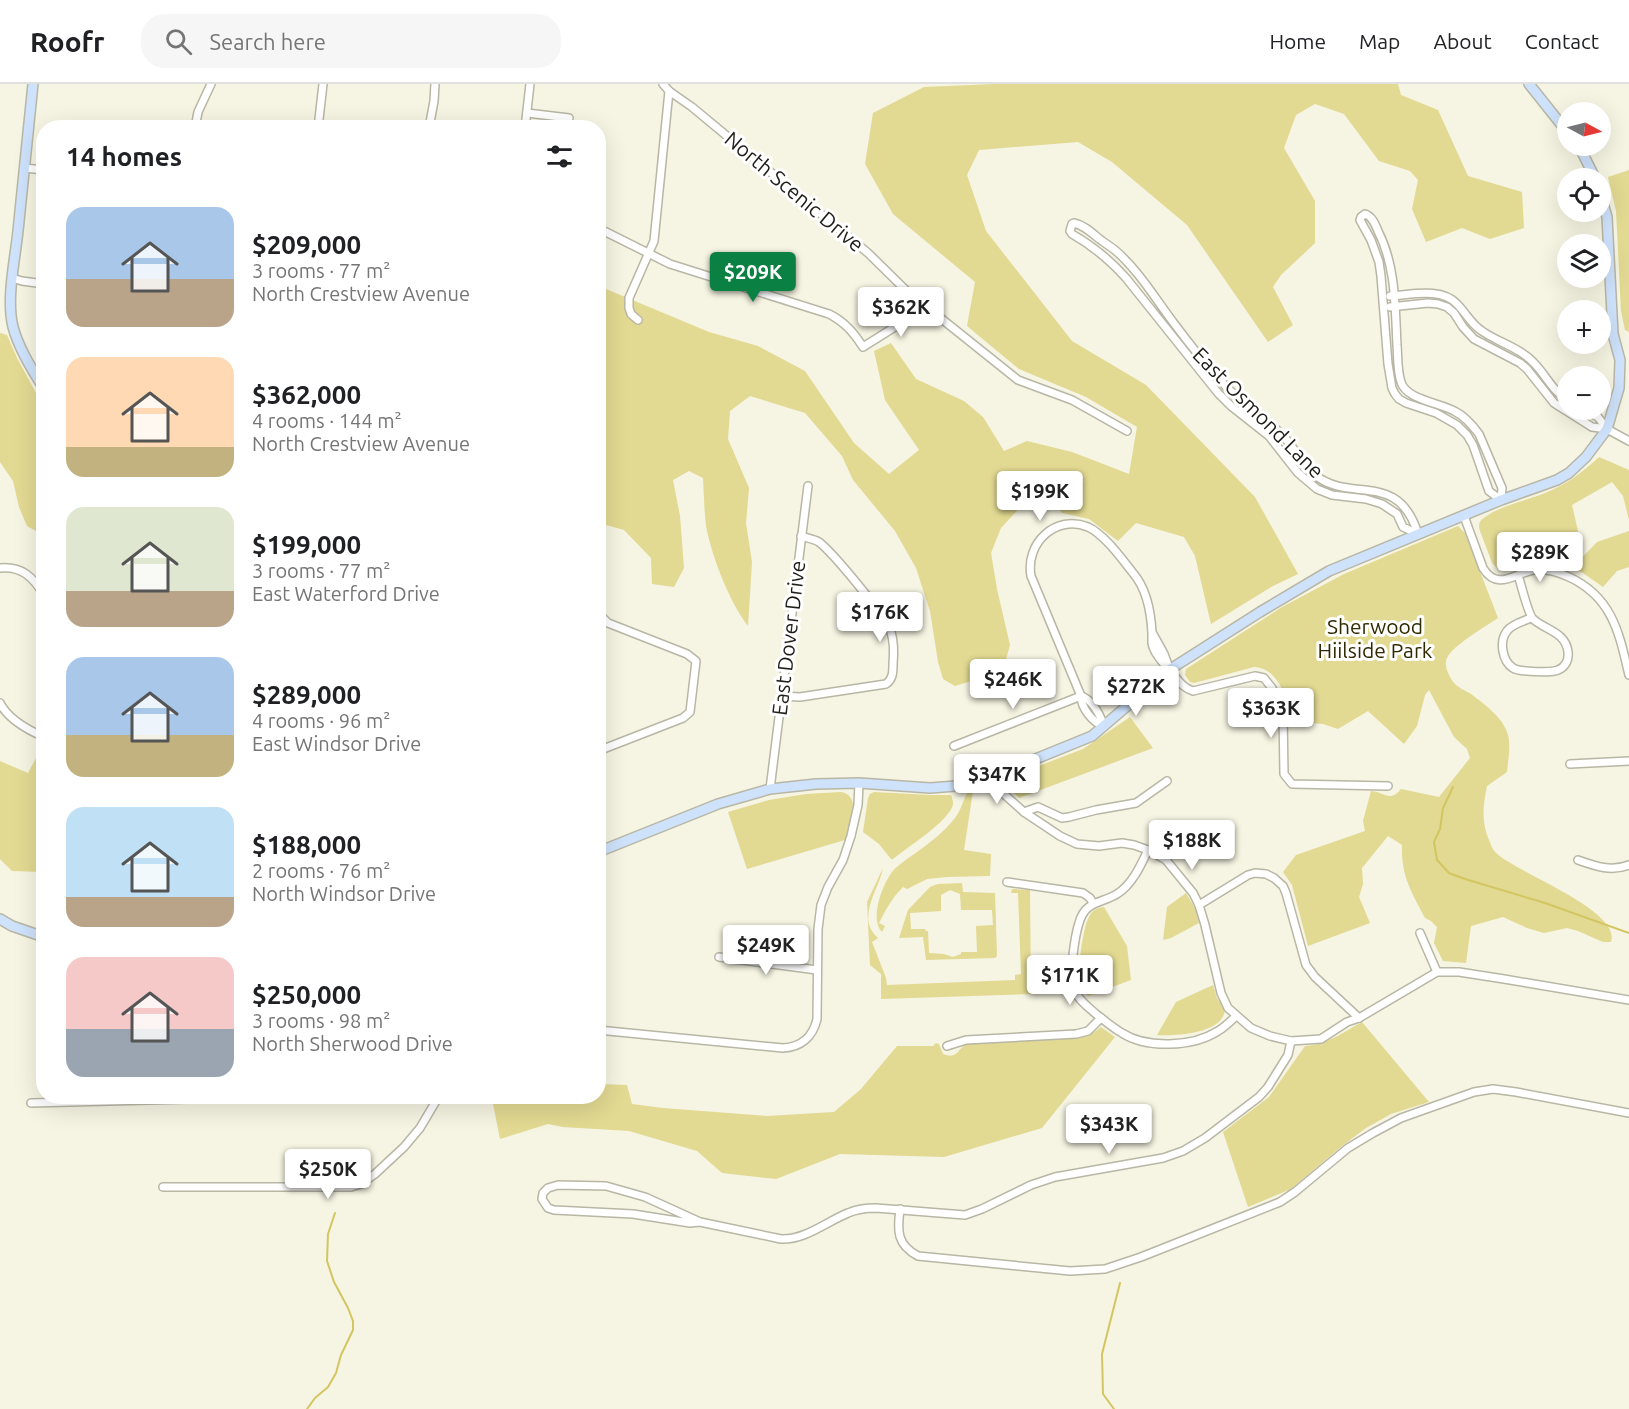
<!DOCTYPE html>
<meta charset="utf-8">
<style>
:root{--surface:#fff;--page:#f6f6f6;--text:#202124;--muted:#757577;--line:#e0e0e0;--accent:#0b8043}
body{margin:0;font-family:Ubuntu,sans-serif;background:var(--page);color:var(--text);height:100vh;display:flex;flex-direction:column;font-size:22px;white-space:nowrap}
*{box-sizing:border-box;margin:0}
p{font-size:20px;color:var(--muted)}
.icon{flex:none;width:33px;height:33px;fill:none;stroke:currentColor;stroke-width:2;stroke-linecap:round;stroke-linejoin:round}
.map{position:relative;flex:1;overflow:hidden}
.sheet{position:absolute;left:36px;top:36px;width:570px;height:984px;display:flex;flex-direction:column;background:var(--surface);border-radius:24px;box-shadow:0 6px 24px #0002}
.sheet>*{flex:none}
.needle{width:39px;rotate:97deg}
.controls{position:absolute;left:1557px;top:18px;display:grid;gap:12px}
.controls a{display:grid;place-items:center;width:54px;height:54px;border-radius:50%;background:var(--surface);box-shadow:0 6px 24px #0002;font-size:30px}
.price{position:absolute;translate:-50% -51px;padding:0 14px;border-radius:6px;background:#fff;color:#222;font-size:20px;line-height:39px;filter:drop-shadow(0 2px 3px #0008)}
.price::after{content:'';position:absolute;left:50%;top:36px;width:18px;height:14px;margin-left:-9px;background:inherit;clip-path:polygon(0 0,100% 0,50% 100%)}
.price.current{background:var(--accent);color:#fff}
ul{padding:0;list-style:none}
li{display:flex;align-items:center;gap:18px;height:150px;padding:0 30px}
li span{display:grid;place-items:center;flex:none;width:168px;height:120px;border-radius:18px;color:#555}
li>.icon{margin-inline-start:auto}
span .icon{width:72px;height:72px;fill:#fffc;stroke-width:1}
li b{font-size:26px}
h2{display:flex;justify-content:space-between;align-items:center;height:72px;padding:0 30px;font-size:26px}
header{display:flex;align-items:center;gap:36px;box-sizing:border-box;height:84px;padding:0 30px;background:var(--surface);border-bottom:2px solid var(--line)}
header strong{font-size:28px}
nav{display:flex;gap:33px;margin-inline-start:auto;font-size:21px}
.search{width:420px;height:54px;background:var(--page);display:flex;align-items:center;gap:15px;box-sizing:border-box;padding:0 21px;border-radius:24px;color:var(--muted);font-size:22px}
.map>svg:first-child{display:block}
</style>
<header>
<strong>Roofr</strong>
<div class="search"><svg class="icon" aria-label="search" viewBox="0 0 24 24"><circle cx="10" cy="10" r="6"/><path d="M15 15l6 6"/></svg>Search here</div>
<nav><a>Home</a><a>Map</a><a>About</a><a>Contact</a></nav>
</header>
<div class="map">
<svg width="1629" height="1325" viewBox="0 0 1629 1325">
<rect width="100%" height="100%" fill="#f6f4e2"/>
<!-- green -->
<g fill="#e2d992" fill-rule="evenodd">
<path d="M 994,0 L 1398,0 L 1401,11 L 1438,26 L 1468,92 L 1522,108 L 1524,144 L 1490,155 L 1462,144 L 1426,158 L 1412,125 L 1418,96 L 1410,87 L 1379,77 L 1344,30 L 1315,20 L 1296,31 L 1284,64 L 1315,117 L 1315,159 L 1281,191 L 1273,203 L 1293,241 L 1268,258 L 1187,141 L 1112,78 L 1078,58 L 979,66 L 967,91 L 986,147 L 1072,257 L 1146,301 L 1255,413 L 1298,490 L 1273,502 L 1211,540 L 1195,472 L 1184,453 L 1136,439 L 1118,457 L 1089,435 L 1062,429 L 1045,406 L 1038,404 L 1001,444 L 991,469 L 997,505 L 1010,561 L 1005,579 L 991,591 L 955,602 L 943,595 L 938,578 L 930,527 L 916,484 L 895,447 L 853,396 L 842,372 L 805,329 L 750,312 L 730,327 L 728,355 L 749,404 L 746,439 L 752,478 L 748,542 C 729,517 712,473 706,442 C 704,426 704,410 703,394 L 689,387 L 673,396 L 680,432 L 684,484 L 674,503 L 652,500 L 651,474 L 624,446 L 599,439 L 598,200 L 606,205 L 709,248 L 758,262 L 805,287 L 854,359 L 889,390 L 919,366 L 885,316 L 874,267 L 891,259 L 916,295 L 964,317 L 983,333 L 1004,367 L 1027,357 L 1072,368 L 1129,390 L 1137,343 L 1086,313 L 1019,285 L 967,242 L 975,198 L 893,130 L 865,80 L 873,29 L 924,3 Z"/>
<polygon points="1629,86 1629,248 1625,246 1621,227 1616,127 1608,93"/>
<polygon points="0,249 7,251 17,274 43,322 43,451 27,442 19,423 13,397 0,378"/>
<path d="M 1599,373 L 1629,386 L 1629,436 L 1623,412 L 1612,398 L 1572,421 L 1581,460 L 1562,479 L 1538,476 L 1507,486 L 1498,485 L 1492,479 L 1479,444 C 1479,439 1480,436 1485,433 C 1502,421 1526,417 1545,409 C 1566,401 1583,388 1599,373 Z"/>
<path d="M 1458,442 L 1465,449 L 1498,534 C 1486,542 1452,562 1447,574 C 1443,582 1450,594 1455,600 C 1459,604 1466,607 1471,610 C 1485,621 1503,633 1508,651 C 1511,663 1508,676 1507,688 L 1487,702 C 1483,721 1481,738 1489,756 C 1491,760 1492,765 1495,768 C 1514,788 1622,826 1611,858 L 1603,858 L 1578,847 L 1567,844 L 1544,849 L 1527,844 L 1503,833 L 1471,842 L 1466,879 L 1443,877 L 1434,859 L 1437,843 L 1431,837 L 1425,834 C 1411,807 1401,792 1402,761 L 1388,752 L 1362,784 L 1363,800 L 1359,813 L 1370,839 L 1308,862 L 1292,801 L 1283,788 L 1296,771 L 1365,747 L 1363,737 L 1371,707 C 1384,708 1390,719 1401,705 L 1439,713 L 1470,674 L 1467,665 L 1454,653 L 1429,606 L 1425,611 L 1417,642 L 1404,660 L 1368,627 L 1338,645 L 1323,640 L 1291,637 C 1288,616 1279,584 1254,583 L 1194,599 L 1190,598 L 1185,591 L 1186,585 L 1282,523 L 1344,490 Z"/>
<polygon points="1629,447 1629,483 1617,487 1603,503 1583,489 1572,484 1597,458"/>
<path d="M 1130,633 L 1153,664 L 1019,714 C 1012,707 1007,703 1010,693 L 1083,665 Z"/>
<polygon points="43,661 43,788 12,787 0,775 0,677 28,689"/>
<path d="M 973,707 L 964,766 L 991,770 L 990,792 L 947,793 L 927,795 L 907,805 L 903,803 C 892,814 886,825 879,839 L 885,842 L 882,848 C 869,834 883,800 892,788 C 899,780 909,774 917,768 C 931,758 945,747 955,734 C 961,726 963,717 967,709 Z"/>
<path d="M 841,708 C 863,712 849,741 845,756 L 747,785 L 728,728 L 769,716 L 806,710 Z"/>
<path d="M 874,708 L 930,711 L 951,711 C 952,714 953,716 953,720 C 951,736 906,764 893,775 L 891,775 L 879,760 L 863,748 L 868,714 L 870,710 Z"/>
<path d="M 883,784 C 879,806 855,834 878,854 L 872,858 L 886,894 L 887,901 L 1015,896 L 1015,891 L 1021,890 L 1018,809 L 1011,809 L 1012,805 L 1030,806 L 1031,910 L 881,915 L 881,890 L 870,881 L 867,818 Z"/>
<path d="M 962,799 L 963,808 L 995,809 L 997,872 L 995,874 L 926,876 L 923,853 L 899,854 L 908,826 L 930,803 L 938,800 ZM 950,806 L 960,810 L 961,826 L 992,826 L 993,841 L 976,842 L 977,868 L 961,868 L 961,870 L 953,873 L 944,870 L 929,869 L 928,847 L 926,847 L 925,845 L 911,845 L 910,829 L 941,827 L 941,811 Z"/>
<polygon points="1186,809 1196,826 1199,839 1171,854 1163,856 1167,823"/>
<path d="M 1104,823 L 1127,862 L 1131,896 L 1088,912 C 1083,907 1080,902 1079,895 C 1078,883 1083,843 1089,833 C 1092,826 1097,824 1104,823 Z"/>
<path d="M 1213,901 L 1217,914 L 1225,926 C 1222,950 1176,952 1157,951 L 1176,918 Z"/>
<path d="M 1362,938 L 1429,1018 L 1391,1030 L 1366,1044 L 1342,1062 L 1291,1105 L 1248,1123 L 1223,1048 L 1269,1013 L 1305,962 C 1326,961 1344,948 1362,938 Z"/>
<path d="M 1101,943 L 1115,953 L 1042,1044 L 944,1073 L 840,1070 L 776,1095 L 722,1089 L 697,1067 L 629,1047 L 563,1043 L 548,1040 L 500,1055 L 493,1020 L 517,1013 L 598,1012 L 599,1000 L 627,1001 L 632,1020 L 663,1024 L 767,1032 L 834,1028 L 861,1005 L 897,962 L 933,962 L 936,959 L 939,960 L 943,970 C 959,976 957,964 968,959 L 1078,954 L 1089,952 Z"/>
</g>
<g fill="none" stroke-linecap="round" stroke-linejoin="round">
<!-- stream -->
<g stroke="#d3c661" stroke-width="2">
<polyline points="1453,703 1443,724 1440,745 1434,758 1437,776 1449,789 1465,795 1545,819 1629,849"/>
<polyline points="307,1325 315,1314 328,1303 336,1289 341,1271 353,1246 353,1237 348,1224 334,1198 327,1177 328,1150 335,1129"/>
<polyline points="1114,1325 1103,1310 1102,1270 1120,1199"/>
</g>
<!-- street casing -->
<g stroke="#b8b6a5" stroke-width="10">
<g id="street">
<polyline points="663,0 669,7 692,23 868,169 922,222 933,228 1018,296 1072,316 1127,347"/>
<polyline points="527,29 569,34"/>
<polyline points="195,44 198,28 211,0"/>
<polyline points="318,44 323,0"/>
<polyline points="429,44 434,17 435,0"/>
<polyline points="525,44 530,0"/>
<polyline points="24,84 44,86"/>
<path d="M 1365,130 C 1372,132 1375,140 1378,147 C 1396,182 1395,223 1397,261 C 1398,272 1397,286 1401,298 C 1406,316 1442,319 1456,328 C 1466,333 1473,342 1479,350 L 1502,404 L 1501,416 L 1489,407 L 1473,361 L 1467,351 L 1457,341 L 1436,329 L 1406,319 L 1399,315 L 1395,310 L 1392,304 L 1388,280 L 1381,192 L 1379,178 L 1371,156 L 1360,136 L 1361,133 Z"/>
<path d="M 1074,139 C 1083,141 1090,147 1097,153 C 1103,158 1110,162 1116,167 C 1138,186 1155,214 1173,238 C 1188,258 1204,279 1222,298 C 1240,319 1261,330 1280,349 C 1294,361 1300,379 1315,391 C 1351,420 1398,385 1418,450 L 1403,443 L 1397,430 L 1382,420 L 1366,415 L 1332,411 L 1317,405 L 1298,389 L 1269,352 L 1231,322 L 1218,309 L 1126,194 C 1110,176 1093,162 1072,150 L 1070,147 L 1072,140 Z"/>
<path d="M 598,144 L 670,180 L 829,230 C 845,238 854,249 863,263 L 909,234 L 922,222"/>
<polyline points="12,194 22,197 44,200"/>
<path d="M 1390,212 C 1411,211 1441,203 1457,220 C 1466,229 1471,240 1482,247 C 1499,259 1519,263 1534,279 C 1546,291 1552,307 1568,316"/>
<polyline points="1390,223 1428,219 1438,220 1447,223 1454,229 1463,243 1474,255 1520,279 1527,285 1554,319 1592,343 1607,345"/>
<polyline points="638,236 631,230 629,224 629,214 654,157 669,7"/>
<polyline points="1584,326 1598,333 1607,345 1629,357"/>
<path d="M 1464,432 L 1483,484 C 1497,507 1514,490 1533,486 C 1545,484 1558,488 1569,493 C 1612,513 1619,548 1629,591"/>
<path d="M 0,484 C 22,482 33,493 44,511"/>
<path d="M 1518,491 C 1521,500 1528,530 1533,535 C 1545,546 1566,548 1568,568 C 1569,575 1566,583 1558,586 C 1552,589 1519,588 1513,584 C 1502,577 1499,557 1507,547 C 1512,540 1524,537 1531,534"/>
<polyline points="598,529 608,539 687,570 696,577 690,628 683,634 598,667"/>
<polyline points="1153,550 1164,570 1168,581"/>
<path d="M 781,612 L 800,613 L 886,600 C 893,595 893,588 893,580 C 894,569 894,558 891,548 C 885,531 833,469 819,458 C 814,455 807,454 801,452"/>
<path d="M 1081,612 C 1093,616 1100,631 1104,642"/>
<path d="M 0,619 C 8,635 28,646 44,653"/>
<path d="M 1104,642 C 1093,639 1081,624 1081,612 L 1031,492 C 1025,459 1056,430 1088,443 C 1104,450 1122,475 1133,489 C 1147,505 1151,529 1152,549 C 1152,553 1152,556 1152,559 C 1154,570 1165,581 1172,589 C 1179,597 1183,604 1193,607 L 1255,592 L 1264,594 L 1272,604 L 1283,628 L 1284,690 L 1292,700 L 1388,702"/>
<polyline points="954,662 1081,612"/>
<polyline points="1570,680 1629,677"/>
<polyline points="993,694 1006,712 1024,728 1060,752 1077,760 1099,762 1122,759 1134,761 1148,766 1166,776 1193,809 1199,821 1205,841 1221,909 1228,924 1251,944 1270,952 1291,957 1321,955 1347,938 1359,934 1437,888 1459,888 1504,895 1629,916"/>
<polyline points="770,705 808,402"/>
<polyline points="1024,728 1038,723 1062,734 1069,733 1096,726 1136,719 1167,697"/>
<path d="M 1148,766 C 1141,781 1132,801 1117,810 C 1100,820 1085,817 1079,839 C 1075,851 1069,891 1073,902 C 1076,914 1087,922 1096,930 C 1104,936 1113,944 1122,949 C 1147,965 1193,963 1218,947 C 1225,943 1231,937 1236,932"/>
<path d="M 1578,776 C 1595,782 1611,788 1629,781"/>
<polyline points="1007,798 1083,809 1090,814 1093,819"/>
<polyline points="1199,821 1248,791 1255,789 1266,790 1274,794 1283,802 1286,809 1306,881 1315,893 1359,934"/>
<polyline points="1420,849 1437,888"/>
<polyline points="719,873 817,886"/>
<path d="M 598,946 L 783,964 C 801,963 813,953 817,935 L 818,845 L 821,821 L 828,803 L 843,776 L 851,752 L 858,721 L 859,699"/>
<polyline points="947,962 966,956 1076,950 1088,947 1101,934"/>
<polyline points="31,1019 306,1012"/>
<polyline points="163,1103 351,1103 361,1100 375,1090 404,1063 420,1044 439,1012"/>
<path d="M 900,1125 C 897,1147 897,1161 918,1172 L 1070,1187 L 1105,1185 L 1141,1173 L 1280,1118 L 1295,1108 L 1348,1064 L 1373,1049 L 1401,1034 L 1474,1008 L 1493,1005 L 1516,1008 L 1629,1029"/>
<path d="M 700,1138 L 690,1139 L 633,1130 L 554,1126 L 548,1124 L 542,1115 L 543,1109 L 548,1104 L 558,1101 L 606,1102 L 645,1113 L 700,1138 L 781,1155 C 805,1156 826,1138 848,1129 C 857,1125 866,1124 876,1124 L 965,1131 L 982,1125 L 1031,1101 L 1055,1093 L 1163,1074 L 1183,1067 L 1205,1054 L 1259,1013 L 1268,1003 L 1288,971 L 1291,957"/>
</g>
</g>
<!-- secondary casing -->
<g stroke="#b8b6a5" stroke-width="12">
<g id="secondary">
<path d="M 33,0 C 28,49 23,98 18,147 C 15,176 6,215 13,243 C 19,265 32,285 44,305"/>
<polyline points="1529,0 1568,49"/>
<polyline points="1577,62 1582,68 1595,94"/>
<polyline points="598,768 718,720 770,705 816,700 859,699 930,704 956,702 993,694 1011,685 1092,652 1169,586 1260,528 1329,487 1501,416 1557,396 1569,389 1586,373 1607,345 1619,304 1620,276 1613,250 1607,133 1600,109"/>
<polyline points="0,835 12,842 44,853"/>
</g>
</g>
<!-- street -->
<use href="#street" stroke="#fff" stroke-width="7"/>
<!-- secondary -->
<use href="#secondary" stroke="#cee2fb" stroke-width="9"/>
</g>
<g text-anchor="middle" stroke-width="6" stroke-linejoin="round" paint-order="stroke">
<!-- street labels -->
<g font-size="21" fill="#1f1e18" stroke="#fff">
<text transform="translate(794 108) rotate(40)" y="7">North Scenic Drive</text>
<text transform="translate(1258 329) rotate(45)" y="7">East Osmond Lane</text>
<text transform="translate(789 554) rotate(-83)" y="7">East Dover Drive</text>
</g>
<!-- park labels -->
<g font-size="21" fill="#302a00" stroke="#fff">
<text x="1375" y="550">Sherwood<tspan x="1375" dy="24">Hiilside Park</tspan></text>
</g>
</g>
</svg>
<div class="controls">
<a><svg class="needle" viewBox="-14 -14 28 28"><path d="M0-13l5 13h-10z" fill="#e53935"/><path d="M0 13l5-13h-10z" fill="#757577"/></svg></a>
<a><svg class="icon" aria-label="locate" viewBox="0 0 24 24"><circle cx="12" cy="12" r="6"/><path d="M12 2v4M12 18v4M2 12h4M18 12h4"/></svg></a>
<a><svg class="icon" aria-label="layers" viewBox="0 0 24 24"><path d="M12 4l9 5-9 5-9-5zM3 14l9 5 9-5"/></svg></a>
<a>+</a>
<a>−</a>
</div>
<b class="price current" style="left:753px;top:219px">$209K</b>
<b class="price" style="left:901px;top:254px">$362K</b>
<b class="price" style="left:1040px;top:438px">$199K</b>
<b class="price" style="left:1540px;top:499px">$289K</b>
<b class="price" style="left:880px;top:559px">$176K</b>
<b class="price" style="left:1013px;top:626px">$246K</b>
<b class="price" style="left:1136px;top:633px">$272K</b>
<b class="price" style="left:1271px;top:655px">$363K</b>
<b class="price" style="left:997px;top:721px">$347K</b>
<b class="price" style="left:1192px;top:787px">$188K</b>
<b class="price" style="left:766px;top:892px">$249K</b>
<b class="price" style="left:1070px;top:922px">$171K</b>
<b class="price" style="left:1109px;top:1071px">$343K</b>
<b class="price" style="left:328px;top:1116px">$250K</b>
<section class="sheet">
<h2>14 homes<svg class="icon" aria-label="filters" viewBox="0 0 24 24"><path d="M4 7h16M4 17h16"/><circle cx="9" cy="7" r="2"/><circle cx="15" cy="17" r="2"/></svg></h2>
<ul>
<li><span style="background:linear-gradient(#a9c7e8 60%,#b9a48a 0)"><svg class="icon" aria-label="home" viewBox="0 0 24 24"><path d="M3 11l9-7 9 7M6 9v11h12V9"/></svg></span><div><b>$209,000</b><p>3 rooms · 77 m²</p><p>North Crestview Avenue</p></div></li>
<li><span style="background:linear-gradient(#ffd9b3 75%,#c2b280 0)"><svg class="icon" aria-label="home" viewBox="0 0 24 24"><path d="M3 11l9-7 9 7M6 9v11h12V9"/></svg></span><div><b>$362,000</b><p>4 rooms · 144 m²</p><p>North Crestview Avenue</p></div></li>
<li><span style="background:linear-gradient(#dfe7d0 70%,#b9a48a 0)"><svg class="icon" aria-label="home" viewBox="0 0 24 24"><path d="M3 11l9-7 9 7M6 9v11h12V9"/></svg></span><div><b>$199,000</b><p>3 rooms · 77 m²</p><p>East Waterford Drive</p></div></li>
<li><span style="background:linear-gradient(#a9c7e8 65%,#c2b280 0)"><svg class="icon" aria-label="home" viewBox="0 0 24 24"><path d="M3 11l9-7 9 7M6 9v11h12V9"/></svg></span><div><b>$289,000</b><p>4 rooms · 96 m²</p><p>East Windsor Drive</p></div></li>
<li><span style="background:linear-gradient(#bfe0f5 75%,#b9a48a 0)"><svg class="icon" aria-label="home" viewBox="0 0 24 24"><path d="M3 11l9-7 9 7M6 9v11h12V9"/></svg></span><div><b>$188,000</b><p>2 rooms · 76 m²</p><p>North Windsor Drive</p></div></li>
<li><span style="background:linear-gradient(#f6c9c9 60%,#9aa5b1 0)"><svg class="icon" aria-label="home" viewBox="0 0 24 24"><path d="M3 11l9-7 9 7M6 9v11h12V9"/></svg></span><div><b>$250,000</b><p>3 rooms · 98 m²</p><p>North Sherwood Drive</p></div></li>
</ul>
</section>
</div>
